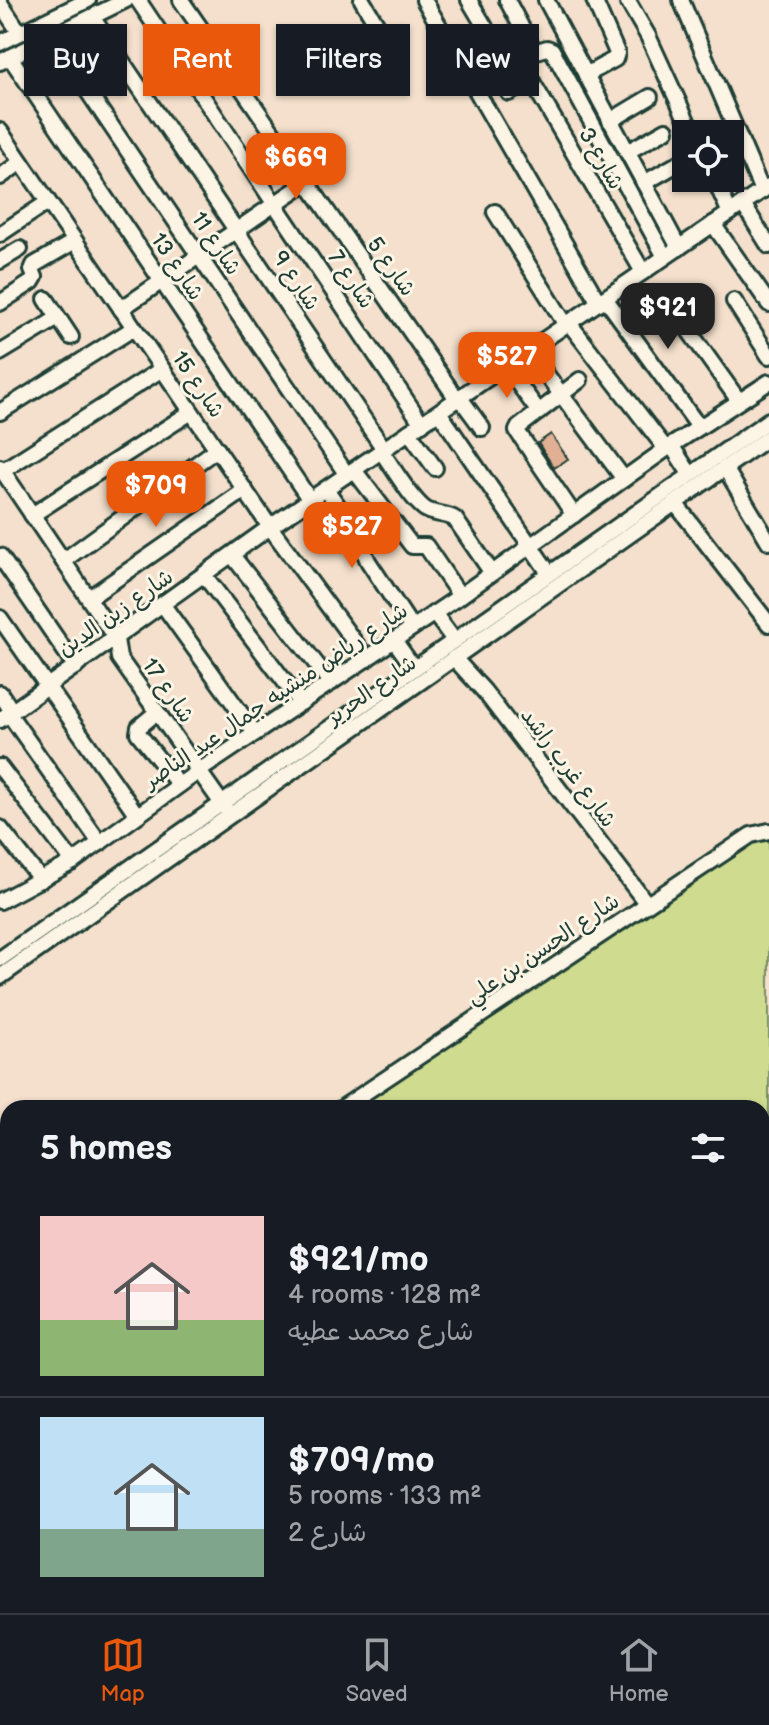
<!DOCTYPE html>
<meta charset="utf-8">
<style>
:root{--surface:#171b24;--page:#242831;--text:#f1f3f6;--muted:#9ea1a6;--line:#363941;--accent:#ea580c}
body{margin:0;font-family:"Balsamiq Sans","Playpen Sans Arabic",sans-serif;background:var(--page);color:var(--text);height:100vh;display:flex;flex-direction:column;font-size:30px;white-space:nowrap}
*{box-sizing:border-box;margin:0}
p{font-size:26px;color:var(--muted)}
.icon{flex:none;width:44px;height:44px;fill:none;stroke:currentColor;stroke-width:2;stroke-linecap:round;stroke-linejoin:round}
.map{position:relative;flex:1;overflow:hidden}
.panel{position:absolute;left:0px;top:1100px;width:770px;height:514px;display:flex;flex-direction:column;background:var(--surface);border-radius:24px 24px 0 0;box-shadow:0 2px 6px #0004}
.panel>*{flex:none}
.top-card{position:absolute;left:24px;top:24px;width:722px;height:72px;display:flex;gap:16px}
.buttons{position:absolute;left:672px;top:120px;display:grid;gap:16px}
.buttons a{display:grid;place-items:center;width:72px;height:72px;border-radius:0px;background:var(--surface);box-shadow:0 2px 6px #0004;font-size:40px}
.price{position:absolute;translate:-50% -68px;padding:0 18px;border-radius:16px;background:var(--accent);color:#fff;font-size:26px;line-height:52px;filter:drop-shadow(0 2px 4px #0008)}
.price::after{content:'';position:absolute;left:50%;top:48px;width:24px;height:18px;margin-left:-12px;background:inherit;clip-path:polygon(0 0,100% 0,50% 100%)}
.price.active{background:#222;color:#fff}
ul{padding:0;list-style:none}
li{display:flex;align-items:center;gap:24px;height:200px;padding:0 40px}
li+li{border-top:2px solid var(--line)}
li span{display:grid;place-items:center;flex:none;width:224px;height:160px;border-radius:0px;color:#555}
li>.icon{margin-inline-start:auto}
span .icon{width:96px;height:96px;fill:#fffc;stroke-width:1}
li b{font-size:34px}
h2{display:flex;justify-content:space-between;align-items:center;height:96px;padding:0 40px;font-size:34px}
.pill{padding:0 28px;border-radius:0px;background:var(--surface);box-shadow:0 2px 6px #0004;font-size:28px;line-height:72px}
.pill.active{background:var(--accent);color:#fff}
.tab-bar{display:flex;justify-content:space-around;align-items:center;height:112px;border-top:2px solid var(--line);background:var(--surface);font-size:22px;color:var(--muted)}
.tab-bar a{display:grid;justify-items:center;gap:4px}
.tab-bar .active{color:var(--accent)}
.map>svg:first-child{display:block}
</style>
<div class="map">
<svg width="769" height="1613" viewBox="0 0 769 1613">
<rect width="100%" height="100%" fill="#f4e0cc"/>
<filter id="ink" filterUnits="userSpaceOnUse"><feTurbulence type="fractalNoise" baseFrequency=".0125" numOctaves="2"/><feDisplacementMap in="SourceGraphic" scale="16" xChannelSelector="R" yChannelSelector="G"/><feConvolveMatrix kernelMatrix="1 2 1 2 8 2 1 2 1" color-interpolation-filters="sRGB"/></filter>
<g filter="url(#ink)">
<!-- built -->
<polygon fill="#eed1bb" points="0,1471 8,1479 8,1606 157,1606 161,1613 0,1613"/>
<!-- green -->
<polygon fill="#cfdc90" stroke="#778c62" stroke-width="2" points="769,830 769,1521 762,1527 762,1108 346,1108"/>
<!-- building -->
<polygon fill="#e1af93" stroke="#1f3d34" stroke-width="2" points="551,434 568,459 554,468 538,443"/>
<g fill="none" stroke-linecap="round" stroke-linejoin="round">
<!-- street casing -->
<g stroke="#1f3d34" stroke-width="20">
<g id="street">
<polyline points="138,0 422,424"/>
<polyline points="181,0 457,399"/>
<polyline points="362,0 388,43"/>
<polyline points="424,0 599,303"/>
<polyline points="469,0 485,27"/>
<polyline points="507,0 533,49 537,51 547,48 552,50 665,257"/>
<polyline points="546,0 679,248"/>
<polyline points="627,0 648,36 693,134"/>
<polyline points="681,0 762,191"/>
<polyline points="0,3 20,33"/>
<polyline points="92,17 384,449"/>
<polyline points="51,37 347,475"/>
<polyline points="0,43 88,0"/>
<polyline points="10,57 310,500"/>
<polyline points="0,62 126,0"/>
<polyline points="523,66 643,272"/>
<polyline points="586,75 615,59 617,53 594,0"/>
<polyline points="509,93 532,81"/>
<polyline points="610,121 650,97"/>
<polyline points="0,131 270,527 367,659"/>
<polyline points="627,152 666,130"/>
<polyline points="0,177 21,162"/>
<polyline points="714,178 730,213"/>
<polyline points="644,183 681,162"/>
<polyline points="743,204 769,246"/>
<polyline points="495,212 566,325"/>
<polyline points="713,224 769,304"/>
<polyline points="0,234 48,202"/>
<polyline points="0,261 20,249"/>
<polyline points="605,298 699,427"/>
<polyline points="46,299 71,337"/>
<polyline points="667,300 739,401"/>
<polyline points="734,301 769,356"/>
<polyline points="0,303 32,282 35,277 32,270 34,265 75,241"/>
<polyline points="121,309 307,182"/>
<polyline points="569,323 666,449"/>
<polyline points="529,351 624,479"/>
<polyline points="0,353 58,318"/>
<polyline points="506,367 539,412"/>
<polyline points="460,398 482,428"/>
<polyline points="0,412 134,328"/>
<polyline points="439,412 549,573"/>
<polyline points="409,432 435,468"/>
<polyline points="671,445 690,474"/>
<path d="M 381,451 C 393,467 410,498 425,509 C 434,515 446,513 455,519 L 492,573"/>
<polyline points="0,467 116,639 119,658 225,808"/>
<polyline points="725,468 769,542"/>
<polyline points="354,470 412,546 426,546 460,596"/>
<polyline points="2,471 162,369"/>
<polyline points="326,489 355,530 368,561 412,628"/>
<polyline points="675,503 769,624"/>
<polyline points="32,515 191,412"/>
<polyline points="574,515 517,431 519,427 580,380"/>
<polyline points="232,555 331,683"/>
<polyline points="0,556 76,667"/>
<polyline points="63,561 217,449"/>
<polyline points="204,575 301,703"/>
<polyline points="89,598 245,490"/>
<polyline points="163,605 255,733"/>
<polyline points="434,613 454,640"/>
<polyline points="0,618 137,815"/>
<polyline points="394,640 414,668"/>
<polyline points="454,658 484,691 647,904"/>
<polyline points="0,693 12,711"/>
<polyline points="157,712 139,727 138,733 179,785"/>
<polyline points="9,714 100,843"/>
<polyline points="0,720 270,527 769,186"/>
<polyline points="0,767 73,862"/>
<polyline points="0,828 41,880"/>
<polyline points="0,901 73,862 199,771 460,596 666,449 769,382"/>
<polyline points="0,959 769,420"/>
<polyline points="0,977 769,437"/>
<polyline points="342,1108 751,835 769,831"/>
<polyline points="762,1390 769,1392"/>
<polyline points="769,1557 769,1565"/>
<polyline points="180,1606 183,1613"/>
<polyline points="278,1606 283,1613"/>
<polyline points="367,1606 373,1613"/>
<polyline points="466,1606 472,1613"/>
<polyline points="529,1606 532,1613"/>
<polyline points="301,1613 309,1606"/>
<polyline points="448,1613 456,1606"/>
</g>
</g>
<!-- street -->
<use href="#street" stroke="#fcf5e5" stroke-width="14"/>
</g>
</g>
<g text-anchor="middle" stroke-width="6" stroke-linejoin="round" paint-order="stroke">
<!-- street labels -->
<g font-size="22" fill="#1f3d34" stroke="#fcf5e5">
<text transform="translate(602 158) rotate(60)" y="8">شارع 3</text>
<text transform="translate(217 243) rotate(56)" y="8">شارع 11</text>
<text transform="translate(178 266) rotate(56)" y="8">شارع 13</text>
<text transform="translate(392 266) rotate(55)" y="8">شارع 5</text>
<text transform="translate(352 279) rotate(56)" y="8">شارع 7</text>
<text transform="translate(297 280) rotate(56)" y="8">شارع 9</text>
<text transform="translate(199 384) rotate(56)" y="8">شارع 15</text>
<text transform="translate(115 612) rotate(-35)" y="8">شارع زين الدين</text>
<text transform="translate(371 689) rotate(-35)" y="8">شارع الحرير</text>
<text transform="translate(169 690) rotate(55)" y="8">شارع 17</text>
<text transform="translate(275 695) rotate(-34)" y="8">شارع رياض منشيه جمال عبد الناصر</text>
<text transform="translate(569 767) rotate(53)" y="8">شارع غرب راشد</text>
<text transform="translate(542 948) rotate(-34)" y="8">شارع الحسن بن علي</text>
</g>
</g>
</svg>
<div class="buttons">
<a><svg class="icon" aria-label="locate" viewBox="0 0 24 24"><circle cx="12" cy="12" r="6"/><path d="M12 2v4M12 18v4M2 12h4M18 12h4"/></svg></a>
</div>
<b class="price" style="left:296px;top:201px">$669</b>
<b class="price active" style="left:668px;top:351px">$921</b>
<b class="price" style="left:507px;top:400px">$527</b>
<b class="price" style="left:156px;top:529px">$709</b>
<b class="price" style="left:352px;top:570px">$527</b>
<div class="top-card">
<a class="pill">Buy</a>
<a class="pill active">Rent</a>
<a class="pill">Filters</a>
<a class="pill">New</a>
</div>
<section class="panel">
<h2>5 homes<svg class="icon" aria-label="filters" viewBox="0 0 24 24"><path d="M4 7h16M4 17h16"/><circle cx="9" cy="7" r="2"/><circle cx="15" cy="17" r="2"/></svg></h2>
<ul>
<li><span style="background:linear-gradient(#f6c9c9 65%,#8fb573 0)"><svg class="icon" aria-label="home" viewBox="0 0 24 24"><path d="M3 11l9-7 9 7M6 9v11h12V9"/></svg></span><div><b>$921/mo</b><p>4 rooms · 128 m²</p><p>شارع محمد عطيه</p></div></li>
<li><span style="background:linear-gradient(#bfe0f5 70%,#7fa58c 0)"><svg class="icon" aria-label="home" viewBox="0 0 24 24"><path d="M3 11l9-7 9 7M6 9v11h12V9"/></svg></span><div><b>$709/mo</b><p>5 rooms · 133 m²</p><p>شارع 2</p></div></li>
</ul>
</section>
</div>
<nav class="tab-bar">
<a class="active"><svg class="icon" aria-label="map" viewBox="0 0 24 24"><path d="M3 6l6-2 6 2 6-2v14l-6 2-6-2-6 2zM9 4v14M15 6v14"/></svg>Map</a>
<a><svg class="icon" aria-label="saved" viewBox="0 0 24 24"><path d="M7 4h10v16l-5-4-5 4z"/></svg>Saved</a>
<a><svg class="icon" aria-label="home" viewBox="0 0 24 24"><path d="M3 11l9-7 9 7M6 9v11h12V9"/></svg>Home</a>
</nav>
